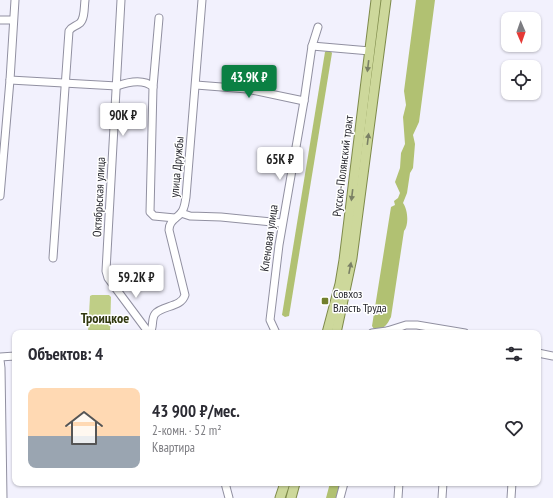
<!DOCTYPE html>
<html lang="ru">
<meta charset="utf-8">
<style>
:root{--surface:#fff;--page:#f2f2f3;--text:#2b2b33;--muted:#7c7c81;--line:#e1e1e2;--accent:#0b8043}
body{margin:0;font-family:"PT Sans Narrow",sans-serif;background:var(--page);color:var(--text);height:100vh;display:flex;flex-direction:column;font-size:15px;white-space:nowrap}
*{box-sizing:border-box;margin:0}
p{font-size:13px;color:var(--muted)}
.icon{flex:none;width:22px;height:22px;fill:none;stroke:currentColor;stroke-width:2;stroke-linecap:round;stroke-linejoin:round}
.map{position:relative;flex:1;overflow:hidden}
.sheet{position:absolute;left:12px;top:330px;width:529px;height:156px;display:flex;flex-direction:column;background:var(--surface);border-radius:8px;box-shadow:0 1px 3px #0004}
.sheet>*{flex:none}
.needle{width:26px;rotate:178deg}
.controls{position:absolute;left:501px;top:12px;display:grid;gap:8px}
.controls a{display:grid;place-items:center;width:40px;height:40px;border-radius:8px;background:var(--surface);box-shadow:0 1px 3px #0004;font-size:20px}
.price{position:absolute;translate:-50% -34px;padding:0 9px;border-radius:4px;background:#fff;color:#222;font-size:13px;line-height:26px;filter:drop-shadow(0 1px 2px #0008)}
.price::after{content:'';position:absolute;left:50%;top:24px;width:12px;height:9px;margin-left:-6px;background:inherit;clip-path:polygon(0 0,100% 0,50% 100%)}
.price.current{background:var(--accent);color:#fff}
ul{padding:0;list-style:none}
li{display:flex;align-items:center;gap:12px;height:100px;padding:0 16px}
li+li{border-top:1px solid var(--line)}
li span{display:grid;place-items:center;flex:none;width:112px;height:80px;border-radius:8px;color:#555}
li>.icon{margin-inline-start:auto}
span .icon{width:48px;height:48px;fill:#fffc;stroke-width:1}
li b{font-size:17px}
h2{display:flex;justify-content:space-between;align-items:center;height:48px;padding:0 16px;font-size:17px}
.map>svg:first-child{display:block}
</style>
<div class="map">
<svg width="553" height="498" viewBox="0 0 553 498">
<rect width="100%" height="100%" fill="#f2f1fd"/>
<!-- green -->
<polygon fill="#bfce86" points="92,295 109,295 111,297 110,333 88,333 90,296"/>
<!-- forest -->
<g fill="#b1c172">
<path d="M 416,0 L 435,0 L 419,122 L 413,135 L 415,144 L 413,168 L 410,173 L 407,193 L 403,203 C 408,210 409,225 404,231 L 391,317 C 387,325 384,330 374,329 L 372,326 L 391,207 L 395,205 L 394,201 L 398,198 L 400,193 L 395,182 L 400,168 L 401,153 L 405,144 L 403,117 L 406,105 L 404,91 Z"/>
<polygon points="329,49 332,53 289,316 285,317 282,315 325,52"/>
<polygon points="330,483 341,483 338,498 326,498"/>
</g>
<g fill="none" stroke-linecap="round" stroke-linejoin="round">
<!-- minor casing -->
<g stroke="#9190a1" stroke-width="9">
<g id="minor">
<polyline points="121,0 106,271 108,278 149,333"/>
<polyline points="0,20 13,20"/>
<polyline points="312,46 370,51"/>
<path d="M 10,80 L 117,86 C 128,82 143,78 153,87 L 150,212 L 154,216 L 175,218"/>
<polyline points="196,85 247,89 304,101"/>
<polyline points="153,87 159,18"/>
<polyline points="0,196 10,80 15,0"/>
<polyline points="181,213 190,216 221,217 282,223"/>
<path d="M 53,258 L 69,31 C 72,26 75,27 80,23 C 85,18 84,7 85,0"/>
<polyline points="388,331 402,333"/>
<path d="M 150,333 C 154,327 151,319 155,314 C 162,305 181,308 185,295 L 169,230 C 169,221 176,219 181,213 C 185,208 185,202 186,197 L 202,0"/>
<polyline points="276,333 270,320 279,245 304,101 312,46 318,27"/>
<polyline points="372,333 387,331 406,325 417,325 465,333"/>
<polyline points="538,353 553,356"/>
<polyline points="0,357 15,356"/>
<polyline points="0,360 1,368 3,498"/>
<polyline points="225,483 229,498"/>
<polyline points="340,498 344,483"/>
<polyline points="398,498 399,483"/>
<polyline points="442,498 443,483"/>
<polyline points="511,498 512,483"/>
</g>
</g>
<!-- major casing -->
<g stroke="#7e8a4a" stroke-width="11">
<g id="major">
<polyline points="327,333 340,284 344,260 376,0"/>
<polyline points="336,333 352,258 386,0"/>
<polyline points="280,498 285,483"/>
<polyline points="291,498 295,483"/>
</g>
</g>
<!-- minor -->
<use href="#minor" stroke="#fff" stroke-width="7"/>
<!-- major -->
<use href="#major" stroke="#cdd89b" stroke-width="9"/>
</g>
<!-- one-way arrows -->
<defs><path id="oneway-solid" d="M-6-.8H1V-3.2L6.5 0L1 3.2V.8H-6Z"/></defs>
<g fill="#7a8065">
<use href="#oneway-solid" transform="translate(368 66) rotate(97)"/>
<use href="#oneway-solid" transform="translate(368 139) rotate(-83)"/>
<use href="#oneway-solid" transform="translate(352 195) rotate(97)"/>
<use href="#oneway-solid" transform="translate(350 268) rotate(-79)"/>
</g>
<!-- markers -->
<rect fill="#72802d" stroke="#fff" stroke-width="1.5" x="321" y="297" width="8" height="8" rx="2"/>
<g text-anchor="middle" stroke-width="3" stroke-linejoin="round" paint-order="stroke">
<!-- street labels -->
<g font-size="12" fill="#28282f" stroke="#fff">
<text transform="translate(343 166) rotate(-83)" y="4">Русско-Полянский тракт</text>
<text transform="translate(177 167) rotate(-85)" y="4">улица Дружбы</text>
<text transform="translate(99 197) rotate(-87)" y="4">Октябрьская улица</text>
<text transform="translate(269 238) rotate(-82)" y="4">Кленовая улица</text>
</g>
<!-- poi labels -->
<g font-size="12" fill="#28282f" stroke="#fff" text-anchor="start">
<text x="333" y="298">Совхоз<tspan x="333" dy="14">Власть Труда</tspan></text>
</g>
<!-- quarter labels -->
<g font-size="14" font-weight="bold" fill="#323911" stroke="#fff">
<text x="105" y="323">Троицкое</text>
</g>
</g>
</svg>
<div class="controls">
<a><svg class="needle" viewBox="-14 -14 28 28"><path d="M0-13l5 13h-10z" fill="#e53935"/><path d="M0 13l5-13h-10z" fill="#7c7c81"/></svg></a>
<a><svg class="icon" aria-label="locate" viewBox="0 0 24 24"><circle cx="12" cy="12" r="6"/><path d="M12 2v4M12 18v4M2 12h4M18 12h4"/></svg></a>
</div>
<b class="price current" style="left:249px;top:99px">43.9K ₽</b>
<b class="price" style="left:123px;top:137px">90K ₽</b>
<b class="price" style="left:280px;top:181px">65K ₽</b>
<b class="price" style="left:136px;top:299px">59.2K ₽</b>
<section class="sheet">
<h2>Объектов: 4<svg class="icon" aria-label="filters" viewBox="0 0 24 24"><path d="M4 7h16M4 17h16"/><circle cx="9" cy="7" r="2"/><circle cx="15" cy="17" r="2"/></svg></h2>
<ul>
<li><span style="background:linear-gradient(#ffd9b3 60%,#9aa5b1 0)"><svg class="icon" aria-label="home" viewBox="0 0 24 24"><path d="M3 11l9-7 9 7M6 9v11h12V9"/></svg></span><div><b>43 900 ₽/мес.</b><p>2-комн. · 52 m²</p><p>Квартира</p></div><svg class="icon" aria-label="heart" viewBox="0 0 24 24"><path d="M12 20l-8-8c-3-5 5-10 8-4 3-6 11-1 8 4z"/></svg></li>
</ul>
</section>
</div>
